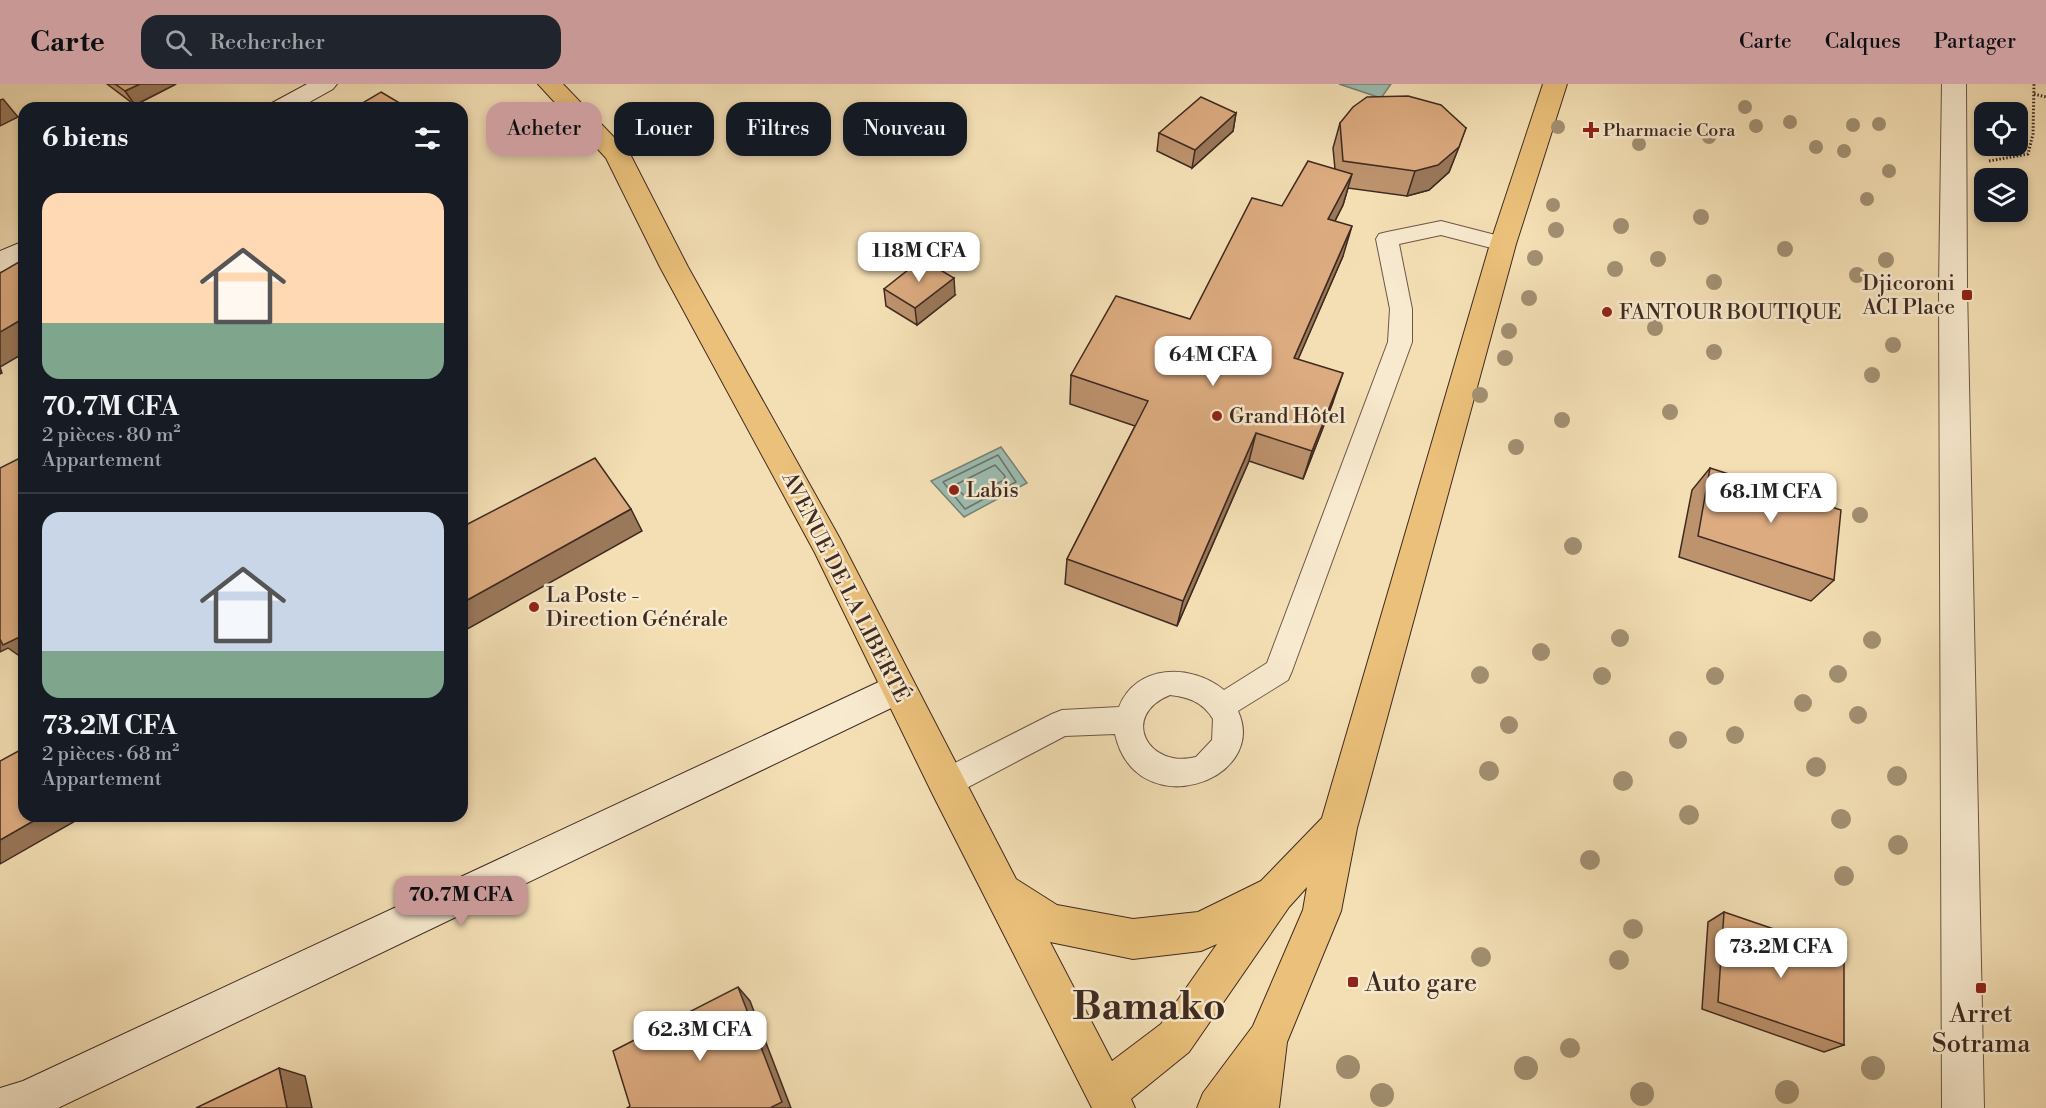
<!DOCTYPE html>
<html lang="fr">
<meta charset="utf-8">
<style>
:root{--surface:#171b24;--page:#20242c;--text:#f1f3f6;--muted:#9ea1a6;--line:#363941;--accent:#c59692}
body{margin:0;font-family:"Libre Bodoni",serif;background:var(--page);color:var(--text);height:100vh;display:flex;flex-direction:column;font-size:22px;white-space:nowrap}
*{box-sizing:border-box;margin:0}
p{font-size:20px;color:var(--muted)}
.icon{flex:none;width:33px;height:33px;fill:none;stroke:currentColor;stroke-width:2;stroke-linecap:round;stroke-linejoin:round}
.map{position:relative;flex:1;overflow:hidden}
.panel{position:absolute;left:18px;top:18px;width:450px;height:720px;display:flex;flex-direction:column;background:var(--surface);border-radius:18px;box-shadow:0 3px 9px #0003}
.panel>*{flex:none}
.banner{position:absolute;left:486px;top:18px;width:570px;height:54px;display:flex;gap:12px}
.controls{position:absolute;left:1974px;top:18px;display:grid;gap:12px}
.controls a{display:grid;place-items:center;width:54px;height:54px;border-radius:12px;background:var(--surface);box-shadow:0 3px 9px #0003;font-size:30px}
.price{position:absolute;translate:-50% -51px;padding:0 14px;border-radius:12px;background:#fff;color:#222;font-size:20px;line-height:39px;filter:drop-shadow(0 2px 3px #0008)}
.price::after{content:'';position:absolute;left:50%;top:36px;width:18px;height:14px;margin-left:-9px;background:inherit;clip-path:polygon(0 0,100% 0,50% 100%)}
.price.on{background:var(--accent);color:#111}
ul{padding:0;list-style:none}
li{display:grid;align-content:center;gap:12px;height:318px;padding:0 24px}
li+li{border-top:2px solid var(--line)}
li span{display:grid;place-items:center;height:186px;border-radius:18px;color:#555}
li>.icon{margin-inline-start:auto}
span .icon{width:108px;height:108px;fill:#fffc;stroke-width:1}
li b{font-size:26px}
h2{display:flex;justify-content:space-between;align-items:center;height:72px;padding:0 24px;font-size:26px}
.tag{padding:0 21px;border-radius:18px;background:var(--surface);box-shadow:0 3px 9px #0003;font-size:21px;line-height:54px}
.tag.on{background:var(--accent);color:#111}
header{display:flex;align-items:center;gap:36px;box-sizing:border-box;height:84px;padding:0 30px;background:var(--accent);color:#111}
header strong{font-size:28px}
nav{display:flex;gap:33px;margin-inline-start:auto;font-size:21px}
.search{width:420px;height:54px;background:var(--page);display:flex;align-items:center;gap:15px;box-sizing:border-box;padding:0 21px;border-radius:18px;color:var(--muted);font-size:22px}
.map>svg:first-child{display:block}
</style>
<header>
<strong>Carte</strong>
<div class="search"><svg class="icon" aria-label="search" viewBox="0 0 24 24"><circle cx="10" cy="10" r="6"/><path d="M15 15l6 6"/></svg>Rechercher</div>
<nav><a>Carte</a><a>Calques</a><a>Partager</a></nav>
</header>
<div class="map">
<svg width="2046" height="1024" viewBox="0 0 2046 1024">
<rect width="100%" height="100%" fill="#f4dfb5"/>
<filter id="stains"><feTurbulence type="fractalNoise" baseFrequency=".00333" numOctaves="4"/><feColorMatrix values="0 0 0 0 .2 0 0 0 0 .09 0 0 0 0 .02 0 0 0 .5 -.17"/></filter>
<radialGradient id="worn" r=".72"><stop offset=".6" stop-color="#630" stop-opacity="0"/><stop offset="1" stop-color="#630" stop-opacity=".3"/></radialGradient>
<!-- water -->
<g fill="#9cbcb1" stroke="#768277" stroke-width="1.5">
<polygon points="1339,0 1391,0 1381,14"/>
<polygon points="1001,363 1027,399 964,433 931,397"/>
</g>
<g fill="none" stroke-linecap="round" stroke-linejoin="round">
<!-- shore -->
<g stroke="#6d7369" stroke-width="1.5">
<polygon points="998,371 1016,398 965,425 943,398"/>
<polygon points="995,381 1005,392 1004,396 968,415 956,404 957,400"/>
</g>
<!-- lane casing -->
<g stroke="#6c5746" stroke-width="2">
<path id="lane" d="M 1441,137 L 1511,155 L 1514,160 L 1511,165 L 1503,167 L 1441,151 L 1399,160 L 1412,225 L 1412,258 L 1292,587 L 1288,596 L 1238,627 C 1270,697 1136,743 1115,650 L 1065,652 L 957,709 L 946,713 L 935,709 L 931,699 L 935,689 L 1052,630 L 1062,626 L 1119,623 C 1136,580 1191,579 1224,606 L 1267,579 L 1388,258 L 1390,225 L 1376,155 L 1379,150 L 1387,148 ZM 1170,611 C 1188,613 1203,618 1213,635 L 1212,656 L 1196,673 C 1148,685 1119,632 1170,611 Z"/>
</g>
<!-- street casing -->
<g stroke="#6c5746" stroke-width="2">
<polygon id="street" points="1942,0 1966,0 1967,203 1984,1024 1942,1024 1939,203"/>
</g>
<!-- secondary casing -->
<g stroke="#3e2a21" stroke-width="2">
<g id="secondary">
<polygon points="307,0 337,0 333,5 299,24 269,24 272,19"/>
<polygon points="24,157 24,178 0,188 0,167"/>
<polygon points="898,589 910,593 915,604 910,615 58,1024 0,1024 0,1004 23,997"/>
</g>
</g>
<!-- primary casing -->
<g stroke="#3e2a21" stroke-width="2">
<path id="primary" d="M 538,0 L 563,0 L 630,70 L 688,183 L 839,453 L 1016,795 L 1057,821 L 1133,835 L 1198,828 L 1261,797 L 1322,734 L 1490,160 L 1543,0 L 1567,0 L 1516,160 L 1357,744 L 1341,827 L 1287,958 L 1279,1024 L 1197,1024 L 1203,1009 L 1253,942 L 1303,826 L 1307,803 L 1289,823 L 1189,968 L 1131,1015 L 1135,1024 L 1092,1024 L 933,711 L 815,469 L 660,183 L 606,74 ZM 1050,858 L 1133,875 L 1201,867 L 1217,860 L 1161,940 L 1112,977 Z"/>
</g>
<!-- path -->
<g stroke="#3e2a21" stroke-width="3" stroke-dasharray="1.5 2" stroke-linecap="butt">
<polyline points="2034,10 2046,13"/>
<polyline points="1989,77 2028,70 2033,50 2034,0"/>
</g>
<!-- lane -->
<use href="#lane" fill="#f8eacf" fill-rule="evenodd"/>
<!-- street -->
<use href="#street" fill="#f8eacf" fill-rule="evenodd"/>
<!-- secondary -->
<use href="#secondary" fill="#f8eacf" fill-rule="evenodd"/>
<!-- primary -->
<use href="#primary" fill="#eac07a" fill-rule="evenodd"/>
</g>
<!-- trees -->
<g fill="#a29072">
<circle cx="1745" cy="23" r="7"/>
<circle cx="1790" cy="38" r="7"/>
<circle cx="1879" cy="40" r="7"/>
<circle cx="1853" cy="41" r="7"/>
<circle cx="1756" cy="42" r="7"/>
<circle cx="1558" cy="43" r="7"/>
<circle cx="1709" cy="53" r="7"/>
<circle cx="1639" cy="60" r="7"/>
<circle cx="1816" cy="63" r="7"/>
<circle cx="1844" cy="67" r="7"/>
<circle cx="1889" cy="87" r="7"/>
<circle cx="1867" cy="115" r="7"/>
<circle cx="1553" cy="121" r="7"/>
<circle cx="1701" cy="133" r="8"/>
<circle cx="1621" cy="142" r="8"/>
<circle cx="1556" cy="146" r="8"/>
<circle cx="1785" cy="165" r="8"/>
<circle cx="1535" cy="174" r="8"/>
<circle cx="1658" cy="175" r="8"/>
<circle cx="1886" cy="176" r="8"/>
<circle cx="1615" cy="185" r="8"/>
<circle cx="1857" cy="191" r="8"/>
<circle cx="1714" cy="198" r="8"/>
<circle cx="1529" cy="214" r="8"/>
<circle cx="1655" cy="244" r="8"/>
<circle cx="1509" cy="247" r="8"/>
<circle cx="1893" cy="261" r="8"/>
<circle cx="1714" cy="268" r="8"/>
<circle cx="1505" cy="274" r="8"/>
<circle cx="1872" cy="291" r="8"/>
<circle cx="1480" cy="311" r="8"/>
<circle cx="1670" cy="328" r="8"/>
<circle cx="1562" cy="336" r="8"/>
<circle cx="1516" cy="363" r="8"/>
<circle cx="1794" cy="406" r="8"/>
<circle cx="1860" cy="431" r="8"/>
<circle cx="1573" cy="462" r="9"/>
<circle cx="1620" cy="554" r="9"/>
<circle cx="1872" cy="556" r="9"/>
<circle cx="1541" cy="568" r="9"/>
<circle cx="1838" cy="590" r="9"/>
<circle cx="1480" cy="591" r="9"/>
<circle cx="1602" cy="592" r="9"/>
<circle cx="1715" cy="592" r="9"/>
<circle cx="1803" cy="619" r="9"/>
<circle cx="1858" cy="631" r="9"/>
<circle cx="1509" cy="641" r="9"/>
<circle cx="1735" cy="651" r="9"/>
<circle cx="1678" cy="656" r="9"/>
<circle cx="1816" cy="683" r="10"/>
<circle cx="1489" cy="687" r="10"/>
<circle cx="1897" cy="692" r="10"/>
<circle cx="1623" cy="697" r="10"/>
<circle cx="1689" cy="731" r="10"/>
<circle cx="1841" cy="735" r="10"/>
<circle cx="1898" cy="761" r="10"/>
<circle cx="1590" cy="776" r="10"/>
<circle cx="1844" cy="792" r="10"/>
<circle cx="1633" cy="845" r="10"/>
<circle cx="1481" cy="873" r="10"/>
<circle cx="1619" cy="876" r="10"/>
<circle cx="1570" cy="964" r="10"/>
<circle cx="1348" cy="983" r="12"/>
<circle cx="1526" cy="984" r="12"/>
<circle cx="1873" cy="984" r="12"/>
<circle cx="1787" cy="1008" r="12"/>
<circle cx="1642" cy="1010" r="12"/>
<circle cx="1382" cy="1011" r="12"/>
</g>
<!-- wall -->
<g fill="#bd936e" stroke="#3e2a21" stroke-width="1.5">
<polygon points="107,0 176,0 135,21"/>
<polygon points="1236,29 1233,47 1192,84 1157,67 1159,49"/>
<polygon points="1340,39 1466,44 1449,88 1429,106 1407,112 1348,104 1343,121 1335,137 1343,172 1298,275 1333,318 1303,395 1249,377 1177,542 1065,500 1067,475 1135,342 1070,320 1071,291 1190,235 1282,122 1335,85 1333,64"/>
<polygon points="884,205 955,211 917,241 886,222"/>
<polygon points="1710,384 1834,496 1811,517 1679,473 1692,406"/>
<polygon points="1724,828 1844,961 1824,968 1702,925 1708,838"/>
</g>
<!-- shaded-wall -->
<g fill="#9a785a" stroke="#3e2a21" stroke-width="1.5">
<polygon points="140,0 176,0 135,21 125,7"/>
<polygon points="3,15 18,33 0,42 0,16"/>
<polygon points="1236,29 1233,47 1192,84 1195,66"/>
<polygon points="1459,63 1449,88 1429,106 1407,112 1415,87"/>
<polygon points="1352,90 1343,121 1320,166 1328,135"/>
<polygon points="1352,142 1343,172 1286,303 1294,274"/>
<polygon points="954,194 955,211 917,241 915,224"/>
<polygon points="24,234 24,269 0,283 2,289 0,290 0,248"/>
<polygon points="1343,289 1333,318 1303,395 1312,367"/>
<polygon points="1256,349 1249,377 1177,542 1183,517"/>
<polygon points="631,425 642,447 462,548 462,519"/>
<polygon points="0,546 24,551 24,575 8,564 0,568"/>
<polygon points="42,732 84,732 0,780 0,756"/>
<polygon points="738,903 750,917 791,1024 770,1024"/>
<polygon points="279,984 305,992 312,1024 287,1024"/>
</g>
<!-- building -->
<g fill="#dcab80" stroke="#3e2a21" stroke-width="1.5">
<polygon points="115,0 140,0 125,7"/>
<polygon points="381,8 408,24 354,24"/>
<polygon points="1408,12 1441,21 1466,44 1459,63 1438,81 1415,87 1343,77 1340,39 1353,23 1367,13"/>
<polygon points="1201,13 1236,29 1195,66 1159,49"/>
<polygon points="1308,77 1352,90 1328,135 1352,142 1294,274 1343,289 1312,367 1256,349 1183,517 1067,475 1148,317 1071,291 1116,212 1190,235 1252,114 1282,122"/>
<polygon points="24,175 24,234 0,248 0,189"/>
<polygon points="922,175 954,194 915,224 884,205"/>
<polygon points="24,372 24,551 3,561 0,555 0,384"/>
<polygon points="595,374 631,425 462,519 462,443"/>
<polygon points="1710,384 1841,426 1834,496 1698,452"/>
<polygon points="24,664 24,732 42,732 0,756 0,677"/>
<polygon points="1724,828 1803,855 1803,864 1844,878 1844,961 1718,918"/>
<polygon points="738,903 782,1018 770,1024 627,1024 630,1022 613,967"/>
<polygon points="279,984 287,1024 196,1024"/>
</g>
<!-- markers -->
<g fill="#8f2418" stroke="#f8eacf" stroke-width="2">
<path d="M1588 37h6v6h6v6h-6v6h-6v-6h-6v-6h6z"/>
<rect x="1961" y="205" width="12" height="12" rx="3"/>
<circle cx="1607" cy="228" r="6"/>
<circle cx="1217" cy="332" r="6"/>
<circle cx="954" cy="406" r="6"/>
<circle cx="534" cy="523" r="6"/>
<rect x="1347" y="892" width="12" height="12" rx="3"/>
<rect x="1975" y="898" width="12" height="12" rx="3"/>
</g>
<g text-anchor="middle" stroke-width="5" stroke-linejoin="round" paint-order="stroke">
<!-- far-poi labels -->
<g font-size="18" fill="#3e2a21" stroke="#f8eacf" text-anchor="start">
<text x="1603" y="52">Pharmacie Cora</text>
</g>
<!-- poi labels -->
<g font-size="21" fill="#3e2a21" stroke="#f8eacf" text-anchor="start">
<text x="1955" y="206" text-anchor="end">Djicoroni<tspan x="1955" dy="24">ACI Place</tspan></text>
<text x="1619" y="235">FANTOUR BOUTIQUE</text>
<text x="1229" y="339">Grand Hôtel</text>
<text x="966" y="413">Labis</text>
<text x="546" y="518">La Poste -<tspan x="546" dy="24">Direction Générale</tspan></text>
</g>
<!-- street labels -->
<g font-size="21" fill="#3e2a21" stroke="#f8eacf">
<text transform="translate(846 503) rotate(63)" y="7">AVENUE DE LA LIBERTÉ</text>
</g>
<!-- near-poi labels -->
<g font-size="26" fill="#3e2a21" stroke="#f8eacf" text-anchor="start">
<text x="1365" y="907">Auto gare</text>
<text x="1981" y="938" text-anchor="middle">Arret<tspan x="1981" dy="30">Sotrama</tspan></text>
</g>
<!-- near-town labels -->
<g font-size="39" font-weight="bold" fill="#3e2a21" stroke="#f8eacf">
<text x="1149" y="935">Bamako</text>
</g>
</g>
<rect width="100%" height="100%" filter="url(#stains)"/>
<rect width="100%" height="100%" fill="url(#worn)"/>
</svg>
<div class="controls">
<a><svg class="icon" aria-label="locate" viewBox="0 0 24 24"><circle cx="12" cy="12" r="6"/><path d="M12 2v4M12 18v4M2 12h4M18 12h4"/></svg></a>
<a><svg class="icon" aria-label="layers" viewBox="0 0 24 24"><path d="M12 4l9 5-9 5-9-5zM3 14l9 5 9-5"/></svg></a>
</div>
<b class="price" style="left:919px;top:199px">118M CFA</b>
<b class="price" style="left:1213px;top:303px">64M CFA</b>
<b class="price" style="left:1771px;top:440px">68.1M CFA</b>
<b class="price on" style="left:461px;top:843px">70.7M CFA</b>
<b class="price" style="left:1781px;top:895px">73.2M CFA</b>
<b class="price" style="left:700px;top:978px">62.3M CFA</b>
<div class="banner">
<a class="tag on">Acheter</a>
<a class="tag">Louer</a>
<a class="tag">Filtres</a>
<a class="tag">Nouveau</a>
</div>
<section class="panel">
<h2>6 biens<svg class="icon" aria-label="filters" viewBox="0 0 24 24"><path d="M4 7h16M4 17h16"/><circle cx="9" cy="7" r="2"/><circle cx="15" cy="17" r="2"/></svg></h2>
<ul>
<li><span style="background:linear-gradient(#ffd9b3 70%,#7fa58c 0)"><svg class="icon" aria-label="home" viewBox="0 0 24 24"><path d="M3 11l9-7 9 7M6 9v11h12V9"/></svg></span><div><b>70.7M CFA</b><p>2 pièces · 80 m²</p><p>Appartement</p></div></li>
<li><span style="background:linear-gradient(#c9d6e8 75%,#7fa58c 0)"><svg class="icon" aria-label="home" viewBox="0 0 24 24"><path d="M3 11l9-7 9 7M6 9v11h12V9"/></svg></span><div><b>73.2M CFA</b><p>2 pièces · 68 m²</p><p>Appartement</p></div></li>
</ul>
</section>
</div>
